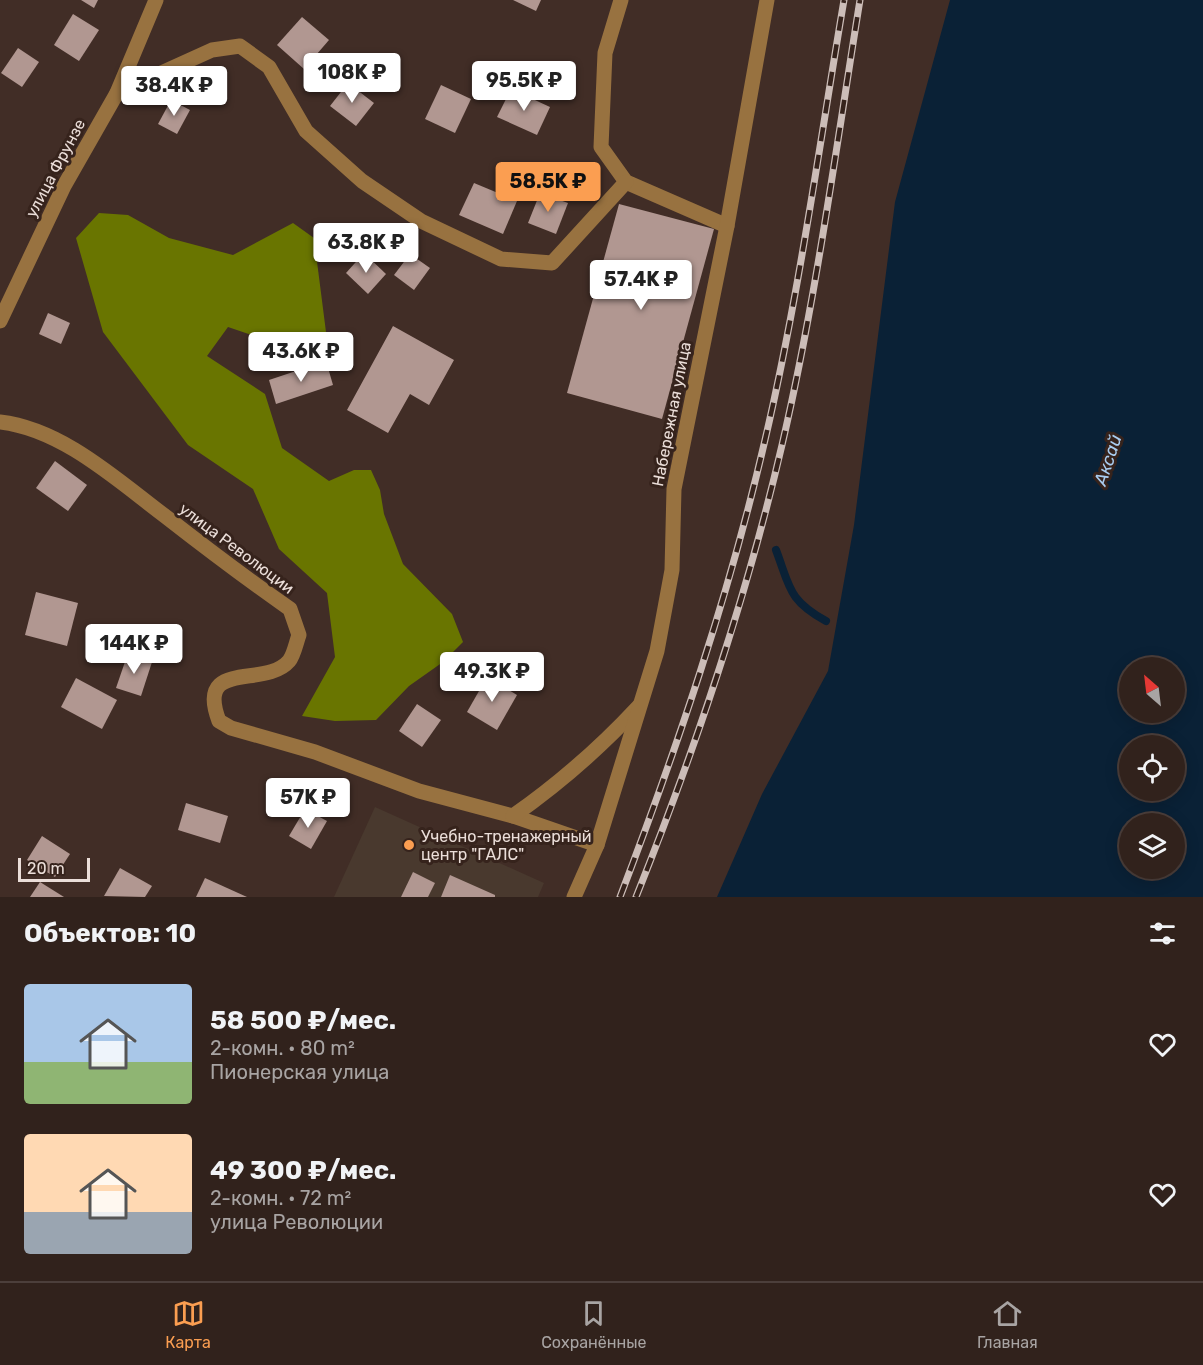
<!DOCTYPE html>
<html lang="ru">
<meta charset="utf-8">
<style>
:root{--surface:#31221c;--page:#3d2f29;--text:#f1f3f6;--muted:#a8a4a3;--line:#4c3f3b;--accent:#fb9e51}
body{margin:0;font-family:Rubik,sans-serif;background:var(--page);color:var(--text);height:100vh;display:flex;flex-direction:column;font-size:22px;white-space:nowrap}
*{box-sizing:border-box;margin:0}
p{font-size:20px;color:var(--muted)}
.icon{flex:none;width:33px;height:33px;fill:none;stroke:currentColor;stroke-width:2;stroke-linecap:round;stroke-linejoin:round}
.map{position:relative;height:897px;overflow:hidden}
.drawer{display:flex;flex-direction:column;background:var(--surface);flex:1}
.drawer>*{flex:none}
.needle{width:39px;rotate:332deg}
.tools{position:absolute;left:1119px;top:657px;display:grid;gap:12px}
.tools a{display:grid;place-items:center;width:66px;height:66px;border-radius:50%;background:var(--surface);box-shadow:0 3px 15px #0003,0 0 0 2px var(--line);font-size:30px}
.scale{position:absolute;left:18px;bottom:15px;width:72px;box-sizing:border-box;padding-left:6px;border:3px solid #ebded9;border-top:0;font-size:16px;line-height:21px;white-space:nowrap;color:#ebded9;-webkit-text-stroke:4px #36231c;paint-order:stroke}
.price{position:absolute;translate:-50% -51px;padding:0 14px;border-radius:6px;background:#fff;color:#222;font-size:20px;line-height:39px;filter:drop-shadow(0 2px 3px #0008)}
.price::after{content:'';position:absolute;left:50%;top:36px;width:18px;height:14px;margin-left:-9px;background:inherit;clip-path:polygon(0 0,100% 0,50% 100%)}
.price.selected{background:var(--accent);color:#111}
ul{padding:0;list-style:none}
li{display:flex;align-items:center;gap:18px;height:150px;padding:0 24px}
li span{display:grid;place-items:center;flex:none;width:168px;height:120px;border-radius:6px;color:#555}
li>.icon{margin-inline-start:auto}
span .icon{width:72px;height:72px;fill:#fffc;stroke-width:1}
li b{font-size:26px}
h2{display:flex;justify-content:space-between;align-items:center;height:72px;padding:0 24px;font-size:26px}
.tabs{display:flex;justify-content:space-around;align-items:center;height:84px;border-top:2px solid var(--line);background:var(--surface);font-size:16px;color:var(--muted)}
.tabs a{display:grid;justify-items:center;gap:3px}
.tabs .selected{color:var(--accent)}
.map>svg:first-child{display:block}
</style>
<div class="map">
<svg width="1203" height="897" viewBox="0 0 1203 897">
<rect width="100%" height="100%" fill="#412d26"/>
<!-- education -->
<polygon fill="#49392e" points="375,807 544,883 538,897 334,897"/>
<!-- forest -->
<polygon fill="#697500" points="99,213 128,215 169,238 233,255 293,223 314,238 326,332 313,356 228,327 207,356 265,394 282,448 329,481 354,470 371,470 380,490 384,514 403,564 452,614 463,642 443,662 409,686 376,720 335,721 302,716 335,657 327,593 279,549 253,489 188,445 103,332 76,238"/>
<!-- water -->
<path fill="#0a2136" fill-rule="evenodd" d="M 950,0 L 1203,0 L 1203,897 L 717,897 L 762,794 L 828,671 L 854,525 L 895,202 ZM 1130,668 L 1174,668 L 1174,712 L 1130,712 ZM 1130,746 L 1174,746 L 1174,790 L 1130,790 ZM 1130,824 L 1174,824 L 1174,868 L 1130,868 Z"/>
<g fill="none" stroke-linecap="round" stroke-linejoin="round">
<!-- stream -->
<path stroke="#0a2136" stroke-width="8" d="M 776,550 C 790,587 788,600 826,621"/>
</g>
<!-- building -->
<g fill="#b19791">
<polygon points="81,0 98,0 94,8"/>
<polygon points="513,0 541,0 536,11"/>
<polygon points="73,14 99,30 79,61 54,45"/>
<polygon points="302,17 329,40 304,69 277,45"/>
<polygon points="18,48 39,62 22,87 1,73"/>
<polygon points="348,83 374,103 356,126 330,106"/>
<polygon points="441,85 471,99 455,133 425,119"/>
<polygon points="511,89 550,107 537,135 497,117"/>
<polygon points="171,100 190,110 177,134 158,124"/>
<polygon points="474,183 517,201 503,234 459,215"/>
<polygon points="540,193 568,203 556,234 528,223"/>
<polygon points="619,204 714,229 662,419 567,393"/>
<polygon points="364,253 386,274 368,294 346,273"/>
<polygon points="410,254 430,268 414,290 394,275"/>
<polygon points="48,313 70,323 61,344 39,334"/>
<polygon points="393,326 454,360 429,405 410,394 388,433 347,410"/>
<polygon points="326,361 333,385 276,404 269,380"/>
<polygon points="55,461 87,485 68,511 36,488"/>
<polygon points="36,592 78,603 67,646 25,635"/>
<polygon points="128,653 152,662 141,696 116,688"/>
<polygon points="487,677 517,695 497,730 467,712"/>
<polygon points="76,678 117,700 102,729 61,707"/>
<polygon points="417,704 441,720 422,747 399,731"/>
<polygon points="186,803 228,816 220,843 178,830"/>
<polygon points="305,809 327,821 311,849 289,836"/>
<polygon points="42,836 70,854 55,877 27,860"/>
<polygon points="120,868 152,886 145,897 104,896"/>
<polygon points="413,872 435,883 428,897 401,897"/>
<polygon points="450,875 495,895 495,897 441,897"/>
<polygon points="205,878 247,897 196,897"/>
<polygon points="40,882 64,897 30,897"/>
</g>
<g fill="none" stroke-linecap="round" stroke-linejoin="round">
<!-- minor -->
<g stroke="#987240" stroke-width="15">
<polyline points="621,0 605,53 601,147 626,182 727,226"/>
<polyline points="117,93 212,50 240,46 269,67 306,131 362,181 421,221 501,259 552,263 626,182"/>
<polyline points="0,321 64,186 117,93 156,0"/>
<path d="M 0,422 C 62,429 117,480 165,516 C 206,548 247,579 290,609 L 299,635 C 296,643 294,655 289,661 C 265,689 195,658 219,721 L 231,728 L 315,752 L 419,791 L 513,816 L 597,845"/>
<path d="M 513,816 C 560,783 600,748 639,706"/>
<polyline points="574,897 597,845 657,651 672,570 674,489 727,226 767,0"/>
</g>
<!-- rail casing -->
<g stroke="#ccbdb8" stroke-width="7">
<g id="rail">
<path d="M 620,897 C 677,748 729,596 765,440 C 799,295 819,147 844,0"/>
<path d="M 636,897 C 695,750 746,600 782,445 C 816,299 836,148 860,0"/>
</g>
</g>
<!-- rail -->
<use href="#rail" stroke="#36231c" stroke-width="4.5" stroke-dasharray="14" stroke-linecap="butt"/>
</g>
<!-- markers -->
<circle fill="#fb9e51" stroke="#36231c" stroke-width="2" cx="409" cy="845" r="6"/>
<g text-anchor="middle" stroke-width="6" stroke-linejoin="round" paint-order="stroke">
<!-- street labels -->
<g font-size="16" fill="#ebded9" stroke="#36231c">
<text transform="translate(55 168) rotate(-62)" y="6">улица Фрунзе</text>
<text transform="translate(671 414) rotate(-79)" y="6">Набережная улица</text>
<text transform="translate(237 548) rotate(37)" y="6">улица Революции</text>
</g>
<!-- poi labels -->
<g font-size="16" fill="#ebded9" stroke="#36231c" text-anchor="start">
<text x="421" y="842">Учебно-тренажерный<tspan x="421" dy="18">центр "ГАЛС"</tspan></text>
</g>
<!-- water labels -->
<g font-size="18" font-style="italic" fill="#a9ccef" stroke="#36231c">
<text transform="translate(1108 460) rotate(-72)" y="6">Аксай</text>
</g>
</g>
</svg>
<div class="tools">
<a><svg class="needle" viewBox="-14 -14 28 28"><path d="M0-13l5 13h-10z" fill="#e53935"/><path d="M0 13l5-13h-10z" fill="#a8a4a3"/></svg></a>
<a><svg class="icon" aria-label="locate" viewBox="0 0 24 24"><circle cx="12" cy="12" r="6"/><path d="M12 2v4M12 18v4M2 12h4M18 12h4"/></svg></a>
<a><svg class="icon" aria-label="layers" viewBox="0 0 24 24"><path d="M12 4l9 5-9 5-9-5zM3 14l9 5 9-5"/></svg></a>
</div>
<div class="scale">20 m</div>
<b class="price" style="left:352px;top:104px">108K ₽</b>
<b class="price" style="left:524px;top:112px">95.5K ₽</b>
<b class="price" style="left:174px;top:117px">38.4K ₽</b>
<b class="price selected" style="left:548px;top:213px">58.5K ₽</b>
<b class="price" style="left:366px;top:274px">63.8K ₽</b>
<b class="price" style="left:641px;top:311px">57.4K ₽</b>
<b class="price" style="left:301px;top:383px">43.6K ₽</b>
<b class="price" style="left:134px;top:675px">144K ₽</b>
<b class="price" style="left:492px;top:703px">49.3K ₽</b>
<b class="price" style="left:308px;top:829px">57K ₽</b>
</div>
<section class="drawer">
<h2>Объектов: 10<svg class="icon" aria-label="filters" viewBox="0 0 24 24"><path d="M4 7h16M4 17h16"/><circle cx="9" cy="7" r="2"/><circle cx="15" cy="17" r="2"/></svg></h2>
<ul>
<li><span style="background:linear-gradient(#a9c7e8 65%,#8fb573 0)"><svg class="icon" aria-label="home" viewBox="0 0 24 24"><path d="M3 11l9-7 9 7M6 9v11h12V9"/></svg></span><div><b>58 500 ₽/мес.</b><p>2-комн. · 80 m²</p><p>Пионерская улица</p></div><svg class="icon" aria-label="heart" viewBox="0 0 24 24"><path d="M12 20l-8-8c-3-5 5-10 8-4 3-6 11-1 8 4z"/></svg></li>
<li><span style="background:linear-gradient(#ffd9b3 65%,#9aa5b1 0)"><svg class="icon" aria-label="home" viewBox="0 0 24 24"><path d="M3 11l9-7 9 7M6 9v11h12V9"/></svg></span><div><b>49 300 ₽/мес.</b><p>2-комн. · 72 m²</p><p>улица Революции</p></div><svg class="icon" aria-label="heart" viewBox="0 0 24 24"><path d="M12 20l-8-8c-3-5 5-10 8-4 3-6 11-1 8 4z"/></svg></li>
</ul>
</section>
<nav class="tabs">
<a class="selected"><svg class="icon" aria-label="map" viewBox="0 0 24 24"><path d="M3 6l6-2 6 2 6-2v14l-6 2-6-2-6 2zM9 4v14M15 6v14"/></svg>Карта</a>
<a><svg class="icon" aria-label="saved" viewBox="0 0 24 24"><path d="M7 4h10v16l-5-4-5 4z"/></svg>Сохранённые</a>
<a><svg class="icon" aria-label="home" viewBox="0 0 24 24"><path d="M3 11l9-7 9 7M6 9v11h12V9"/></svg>Главная</a>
</nav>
